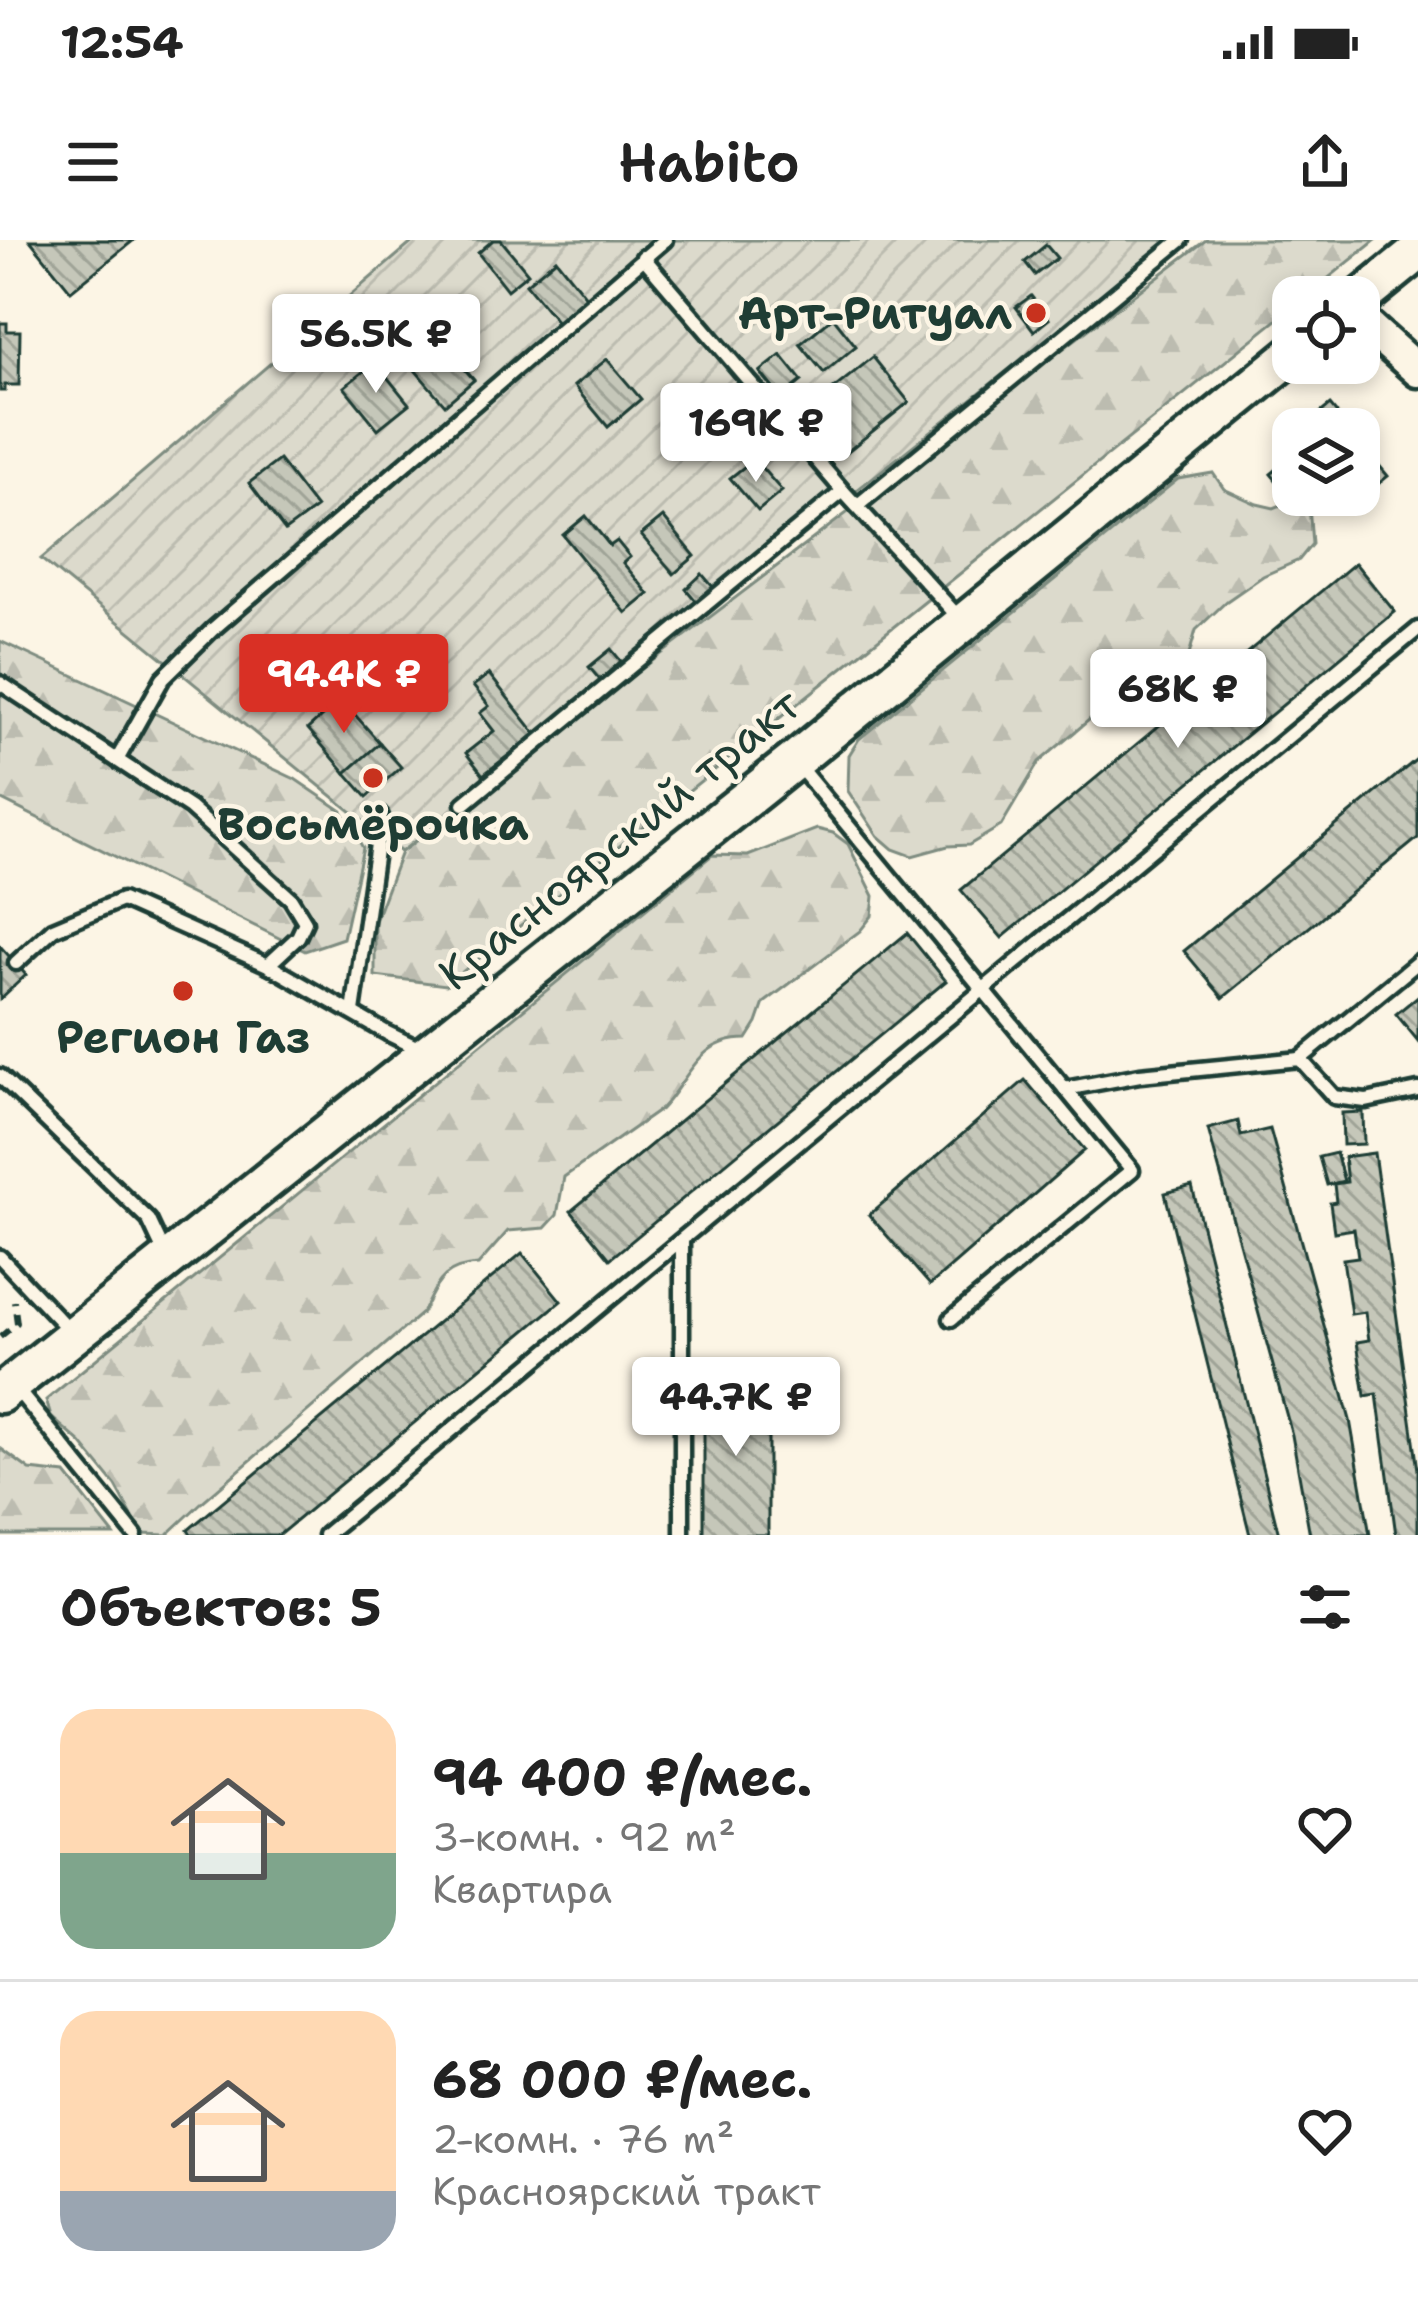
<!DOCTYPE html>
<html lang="ru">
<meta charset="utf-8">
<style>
:root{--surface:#fff;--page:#f2f2f2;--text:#222;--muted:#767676;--line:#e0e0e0;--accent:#d93025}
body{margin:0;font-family:"Shantell Sans",sans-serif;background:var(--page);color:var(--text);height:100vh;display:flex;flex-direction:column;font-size:45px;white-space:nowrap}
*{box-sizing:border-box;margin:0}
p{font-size:39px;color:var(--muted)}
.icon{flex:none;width:66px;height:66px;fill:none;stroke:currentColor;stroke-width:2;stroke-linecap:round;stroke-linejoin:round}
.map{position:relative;height:1295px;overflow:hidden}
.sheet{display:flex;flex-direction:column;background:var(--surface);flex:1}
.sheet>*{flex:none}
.tools{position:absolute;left:1272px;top:36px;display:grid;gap:24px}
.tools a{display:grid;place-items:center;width:108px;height:108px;border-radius:24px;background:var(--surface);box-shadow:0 6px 18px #0003;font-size:60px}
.price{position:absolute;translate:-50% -102px;padding:0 27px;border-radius:12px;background:#fff;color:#222;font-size:39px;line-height:78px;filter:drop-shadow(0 3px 6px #0008)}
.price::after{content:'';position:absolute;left:50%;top:72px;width:36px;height:27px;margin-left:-18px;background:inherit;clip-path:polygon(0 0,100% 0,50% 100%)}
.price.selected{background:var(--accent);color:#fff}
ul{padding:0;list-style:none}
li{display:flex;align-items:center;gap:36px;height:300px;padding:0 60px}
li+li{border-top:3px solid var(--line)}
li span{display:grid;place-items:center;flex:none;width:336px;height:240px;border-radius:36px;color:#555}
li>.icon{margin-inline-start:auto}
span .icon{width:144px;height:144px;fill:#fffc;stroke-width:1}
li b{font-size:51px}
h2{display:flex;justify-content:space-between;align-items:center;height:144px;padding:0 60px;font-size:51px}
.status{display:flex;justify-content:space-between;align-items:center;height:84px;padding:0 60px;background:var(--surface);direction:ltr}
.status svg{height:33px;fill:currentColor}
header{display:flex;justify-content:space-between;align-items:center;height:156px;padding:0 60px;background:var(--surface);font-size:54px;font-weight:600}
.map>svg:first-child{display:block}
</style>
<div class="status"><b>12:54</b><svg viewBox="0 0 49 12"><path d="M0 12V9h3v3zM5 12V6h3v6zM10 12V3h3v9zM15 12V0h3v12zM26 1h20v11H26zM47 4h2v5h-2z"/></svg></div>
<header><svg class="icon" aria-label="menu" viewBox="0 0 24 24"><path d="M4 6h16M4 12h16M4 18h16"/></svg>Habito<svg class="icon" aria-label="share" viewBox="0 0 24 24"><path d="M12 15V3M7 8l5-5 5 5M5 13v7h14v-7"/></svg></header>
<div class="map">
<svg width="1418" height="1295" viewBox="0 0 1418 1295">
<defs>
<pattern id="forest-firs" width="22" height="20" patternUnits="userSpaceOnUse" patternTransform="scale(3)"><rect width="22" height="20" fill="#dcdacc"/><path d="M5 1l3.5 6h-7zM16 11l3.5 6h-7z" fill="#bcbcb0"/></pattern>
<pattern id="garden-furrows" width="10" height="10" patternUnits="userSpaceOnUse" patternTransform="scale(3)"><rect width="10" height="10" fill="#dcdacc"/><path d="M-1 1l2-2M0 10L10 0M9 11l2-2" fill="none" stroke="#bcbcb0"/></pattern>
<pattern id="building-back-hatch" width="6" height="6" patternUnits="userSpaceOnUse" patternTransform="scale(3)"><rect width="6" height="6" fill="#c5c7b9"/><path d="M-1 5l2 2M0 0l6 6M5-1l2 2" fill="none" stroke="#9fa397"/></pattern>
</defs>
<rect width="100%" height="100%" fill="#fcf5e5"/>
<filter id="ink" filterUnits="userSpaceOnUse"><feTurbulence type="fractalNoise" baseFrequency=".00833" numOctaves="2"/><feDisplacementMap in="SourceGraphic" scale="24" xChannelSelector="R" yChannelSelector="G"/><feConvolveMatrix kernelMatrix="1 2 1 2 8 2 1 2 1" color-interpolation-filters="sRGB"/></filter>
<g filter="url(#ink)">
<!-- forest -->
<g fill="url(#forest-firs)" stroke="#7e8c80" stroke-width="3">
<polygon points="1206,0 1376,0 1305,57 1293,57 1293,67 446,745 375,736 375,681 401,612"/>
<polygon points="1213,233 1224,249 1257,264 1274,268 1291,261 1309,265 1312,304 1299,320 1263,336 1227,361 1196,390 1186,426 1156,452 1121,458 1102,469 1039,522 1001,586 969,605 948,606 912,616 893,609 878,596 848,551 849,515 859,499 1178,239"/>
<polygon points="0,401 295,539 342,571 363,608 343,698 305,711 0,559"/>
<path d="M 817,589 L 833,593 L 848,604 L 874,656 L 872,676 L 860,691 L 764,763 L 757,783 L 747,799 C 696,799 690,839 661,869 L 564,937 L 557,975 L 545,988 L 508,991 L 478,1025 C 441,1027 438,1044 422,1073 L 201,1263 L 167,1295 L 142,1294 L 116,1246 L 81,1203 L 51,1177 L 46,1160 L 712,615 L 748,616 Z"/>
<polygon points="0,1208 30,1230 66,1234 114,1295 0,1295"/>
</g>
<!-- garden -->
<polygon fill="url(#garden-furrows)" stroke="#7e8c80" stroke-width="3" points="415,0 1172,0 401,612 41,319"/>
<!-- building -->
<g fill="url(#building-back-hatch)" stroke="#1f3d34" stroke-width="3">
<polygon points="30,0 134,0 71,51"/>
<polygon points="493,0 501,0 528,33 507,50 478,13"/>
<polygon points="1046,5 1057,18 1035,35 1025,22"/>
<polygon points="556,19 587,58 557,82 526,44"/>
<polygon points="1031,56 1049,79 1034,91 1016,67"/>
<polygon points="833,77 856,106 824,133 800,104"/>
<polygon points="0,83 7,83 7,91 20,91 19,145 5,145 5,151 0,151"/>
<polygon points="444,105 474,140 445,165 415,130"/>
<polygon points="781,115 802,141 781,158 760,132"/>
<polygon points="873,117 909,162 842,216 806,171"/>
<polygon points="607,119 641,159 608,187 574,146"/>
<polygon points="375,122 409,164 378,189 344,147"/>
<polygon points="1330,165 1350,189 1314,189 1309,182"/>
<polygon points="1359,201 1388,236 1350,267 1340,255 1359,255"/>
<polygon points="1293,216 1293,248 1287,253 1271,234"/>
<polygon points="754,219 782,251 758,271 730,238"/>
<polygon points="279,220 316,268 285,291 249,243"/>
<polygon points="586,276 610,306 617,301 630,317 623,323 649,354 626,373 563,295"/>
<polygon points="663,277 695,316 674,334 641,295"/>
<polygon points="1355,323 1395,372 1002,698 961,650"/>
<polygon points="702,334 713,347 697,362 686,349"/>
<polygon points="611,409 621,421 600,440 589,427"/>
<polygon points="489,434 536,494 483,535 466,513 494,491 480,473 489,466 473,446"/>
<polygon points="341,459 380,503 346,533 308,489"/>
<polygon points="380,503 401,527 367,557 346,533"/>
<polygon points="1418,518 1418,598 1223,758 1184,711"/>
<polygon points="907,693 946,741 610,1019 571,971"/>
<polygon points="0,706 26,735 0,759"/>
<polygon points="1418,756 1418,801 1396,774"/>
<polygon points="1025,840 1085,910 930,1045 869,975"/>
<polygon points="1363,872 1364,904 1343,905 1342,873"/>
<polygon points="1238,881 1241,896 1270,889 1350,1180 1370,1295 1310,1295 1292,1195 1208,889"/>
<polygon points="1336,913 1344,941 1327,945 1319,917"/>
<polygon points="1374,913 1418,1230 1418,1295 1396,1295 1377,1154 1365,1156 1357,1102 1369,1100 1365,1072 1351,1074 1343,1019 1358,1017 1354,989 1334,992 1330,963 1336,962 1334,944 1347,942 1344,917"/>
<polygon points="1192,946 1279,1295 1250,1295 1165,953"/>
<polygon points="522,1013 561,1061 279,1295 191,1295 188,1290"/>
<rect x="704" y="1143" width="64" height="152"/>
</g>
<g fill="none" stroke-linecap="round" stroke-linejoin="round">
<!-- service casing -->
<g stroke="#1f3d34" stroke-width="21">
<g id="service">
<polyline points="643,17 843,251 962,381"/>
<polyline points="857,266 1181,0"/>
<polyline points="0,443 190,568 291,659 305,682 298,697 268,725"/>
<polyline points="117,520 163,438 212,390 665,0"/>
<polyline points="797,524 1132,930 951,1079"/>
<polyline points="464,564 843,251"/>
<polyline points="16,723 53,689 122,660 268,725 387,793 422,810"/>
<polyline points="353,772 381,576"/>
<polyline points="1300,819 1418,722"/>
<polyline points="0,836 149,980 165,1014"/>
<polyline points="1065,849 1140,835 1300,819 1334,857 1366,861 1418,850"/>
<polyline points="0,1017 69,1090"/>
<polyline points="15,1147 135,1295"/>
<polyline points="325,1295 1418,389"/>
<polyline points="682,1295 682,1000"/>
</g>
</g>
<!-- tertiary casing -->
<g stroke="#1f3d34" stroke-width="39">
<polyline id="tertiary" points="1359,78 1418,131"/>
</g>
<!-- secondary casing -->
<g stroke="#1f3d34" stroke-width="45">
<g id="secondary">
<polyline points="1359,60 1418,12"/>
<polyline points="0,1154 794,521 1293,114"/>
</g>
</g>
<!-- path -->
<polyline stroke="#1f3d34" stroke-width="6" stroke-dasharray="12 9" stroke-linecap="butt" points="0,1097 17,1083 14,1061"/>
<!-- service -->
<use href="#service" stroke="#fcf5e5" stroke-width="12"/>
<!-- tertiary -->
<use href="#tertiary" stroke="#fcf5e5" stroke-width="30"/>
<!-- secondary -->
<use href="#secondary" stroke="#fcf5e5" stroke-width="36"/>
</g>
</g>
<!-- markers -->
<g fill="#c8321e" stroke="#fcf5e5" stroke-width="4.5">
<circle cx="1036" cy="73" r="12"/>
<circle cx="373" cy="538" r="12"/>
<circle cx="183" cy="751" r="12"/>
</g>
<g text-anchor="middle" stroke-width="9" stroke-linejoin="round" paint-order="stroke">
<!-- poi labels -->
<g font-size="45" font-weight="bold" fill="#1f3d34" stroke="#fcf5e5">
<text x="1012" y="89" text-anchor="end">Арт-Ритуал</text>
<text x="373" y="600">Восьмёрочка</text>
<text x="183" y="813">Регион Газ</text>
</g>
<!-- street labels -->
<g font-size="45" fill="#1f3d34" stroke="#fcf5e5">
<text transform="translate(619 599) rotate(-39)" y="16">Красноярский тракт</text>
</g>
</g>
</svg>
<div class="tools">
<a><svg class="icon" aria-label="locate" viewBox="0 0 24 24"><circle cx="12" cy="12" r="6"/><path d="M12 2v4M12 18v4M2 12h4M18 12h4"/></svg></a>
<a><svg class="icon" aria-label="layers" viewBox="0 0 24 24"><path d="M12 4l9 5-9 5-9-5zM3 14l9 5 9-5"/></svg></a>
</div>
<b class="price" style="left:376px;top:156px">56.5K ₽</b>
<b class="price" style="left:756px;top:245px">169K ₽</b>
<b class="price selected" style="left:344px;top:496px">94.4K ₽</b>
<b class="price" style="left:1178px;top:511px">68K ₽</b>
<b class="price" style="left:736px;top:1219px">44.7K ₽</b>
</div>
<section class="sheet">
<h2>Объектов: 5<svg class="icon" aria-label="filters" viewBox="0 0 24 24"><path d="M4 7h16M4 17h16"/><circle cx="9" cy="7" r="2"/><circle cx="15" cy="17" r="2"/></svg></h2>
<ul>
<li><span style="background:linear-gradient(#ffd9b3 60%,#7fa58c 0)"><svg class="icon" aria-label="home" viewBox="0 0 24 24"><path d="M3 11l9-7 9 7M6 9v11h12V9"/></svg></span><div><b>94 400 ₽/мес.</b><p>3-комн. · 92 m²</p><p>Квартира</p></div><svg class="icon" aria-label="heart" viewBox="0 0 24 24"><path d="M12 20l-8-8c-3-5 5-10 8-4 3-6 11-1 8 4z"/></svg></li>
<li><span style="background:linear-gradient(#ffd9b3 75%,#9aa5b1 0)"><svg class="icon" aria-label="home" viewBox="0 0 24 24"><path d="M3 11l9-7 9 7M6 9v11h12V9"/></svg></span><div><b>68 000 ₽/мес.</b><p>2-комн. · 76 m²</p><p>Красноярский тракт</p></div><svg class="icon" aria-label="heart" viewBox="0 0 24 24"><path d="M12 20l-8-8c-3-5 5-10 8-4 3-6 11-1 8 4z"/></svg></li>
</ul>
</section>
